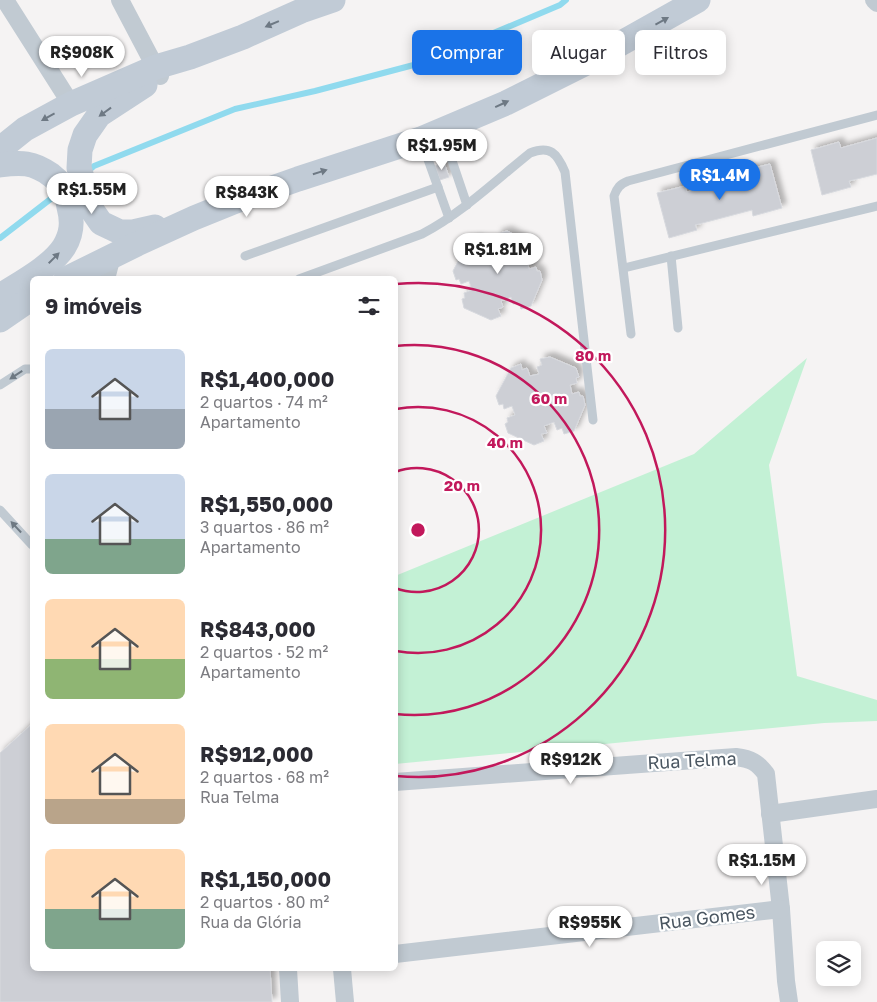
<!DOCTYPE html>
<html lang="pt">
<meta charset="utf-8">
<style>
:root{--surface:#fff;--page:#f7f7f7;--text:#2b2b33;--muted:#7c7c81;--accent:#1a73e8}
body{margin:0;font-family:"Golos Text",sans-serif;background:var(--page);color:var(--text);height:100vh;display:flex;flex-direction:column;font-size:19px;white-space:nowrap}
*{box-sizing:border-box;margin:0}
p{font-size:16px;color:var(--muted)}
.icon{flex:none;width:28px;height:28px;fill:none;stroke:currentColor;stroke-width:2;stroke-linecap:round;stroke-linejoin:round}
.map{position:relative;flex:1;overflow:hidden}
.side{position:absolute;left:30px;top:276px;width:368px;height:695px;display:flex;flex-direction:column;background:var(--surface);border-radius:8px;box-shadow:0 2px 12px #0003}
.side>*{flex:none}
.hud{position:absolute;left:412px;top:30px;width:389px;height:45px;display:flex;gap:10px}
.fabs{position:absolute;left:816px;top:941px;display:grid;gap:10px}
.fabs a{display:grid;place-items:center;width:45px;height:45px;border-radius:8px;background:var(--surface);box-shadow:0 2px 12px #0003;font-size:25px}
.price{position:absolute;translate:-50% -42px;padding:0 11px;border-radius:18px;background:#fff;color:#222;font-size:16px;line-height:32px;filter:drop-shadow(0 1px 2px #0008)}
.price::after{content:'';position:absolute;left:50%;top:30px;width:15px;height:11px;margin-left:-8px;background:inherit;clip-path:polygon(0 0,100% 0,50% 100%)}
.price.current{background:var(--accent);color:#fff}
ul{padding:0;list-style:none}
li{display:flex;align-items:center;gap:15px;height:125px;padding:0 15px}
li span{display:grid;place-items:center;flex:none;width:140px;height:100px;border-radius:8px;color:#555}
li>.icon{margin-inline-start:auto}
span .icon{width:60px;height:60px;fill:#fffc;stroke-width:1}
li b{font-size:21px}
h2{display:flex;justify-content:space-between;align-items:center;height:60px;padding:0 15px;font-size:21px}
.pill{padding:0 18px;border-radius:8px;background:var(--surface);box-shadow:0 2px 12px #0003;font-size:18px;line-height:45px}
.pill.current{background:var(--accent);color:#fff}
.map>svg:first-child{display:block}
</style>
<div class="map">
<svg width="877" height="1002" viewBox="0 0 877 1002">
<defs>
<filter id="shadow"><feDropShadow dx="4.5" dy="-4.5" stdDeviation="2.5" flood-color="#0004"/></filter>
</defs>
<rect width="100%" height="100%" fill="#f5f3f3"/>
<!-- green -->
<polygon fill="#c3f1d5" points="807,358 769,465 797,676 877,700 877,721 824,723 395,764 395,576 694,454"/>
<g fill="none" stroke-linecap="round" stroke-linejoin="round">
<!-- stream -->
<g stroke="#90daee" stroke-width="6">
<polyline points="87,172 94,166 235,109 315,91 425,62 560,5 566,0"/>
<polyline points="0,238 61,191"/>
</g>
</g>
<!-- building -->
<g fill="#cdcfd5" stroke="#d7d9de" filter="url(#shadow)">
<polygon points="877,138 877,174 849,181 851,187 822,195 811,150 839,142 841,148"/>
<polygon points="444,162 449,177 440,180 435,166"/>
<polygon points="770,164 782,208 753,216 752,210 695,225 697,230 669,238 657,193 685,186 687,192 743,176 742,171"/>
<polygon points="507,231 533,243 535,252 533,253 534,258 527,259 529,269 536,267 537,271 540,271 542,280 531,306 521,309 519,303 513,304 511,297 501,301 503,307 498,309 501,316 491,320 464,308 462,299 465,298 464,293 472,290 469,281 461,284 459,279 456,280 453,271 468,242 478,239 479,245 484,243 487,251 496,248 494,242 499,240 497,234"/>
<polygon points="550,357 576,368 579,377 576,378 577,383 570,385 572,394 579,392 580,396 583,396 585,405 574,431 564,434 562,428 557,430 554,422 544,426 547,433 541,434 544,441 534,445 508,433 505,424 508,422 507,418 515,415 512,406 504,409 503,404 499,405 496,396 511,368 521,364 522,370 527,368 530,376 539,374 537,367 542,365 540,359"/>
<polygon points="32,724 32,969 270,969 272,1002 0,1002 0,753"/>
</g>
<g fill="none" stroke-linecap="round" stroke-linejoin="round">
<!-- service -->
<g stroke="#c1cad2" stroke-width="9">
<polyline points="442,131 467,205"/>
<polyline points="421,140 449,218"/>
<polyline points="245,256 438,187"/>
<polyline points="671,256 678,328"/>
<polyline points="624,268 877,206"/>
<path d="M 299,279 L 422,234 C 462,213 495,181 530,153 C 550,145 557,153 565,172 L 593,420"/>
<path d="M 631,334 L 614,196 C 617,188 620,184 628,181 L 877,115"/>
<polyline points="0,385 25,369 32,369"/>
<polyline points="0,510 32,545"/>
</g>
<!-- minor -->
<g stroke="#c1cad2" stroke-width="18">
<polyline points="5,0 71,104"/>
<polyline points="120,0 160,76"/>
<polyline points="874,0 877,3"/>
<polyline points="106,279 112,256"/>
<path d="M 395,782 L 736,757 C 751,759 757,762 766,774 L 781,909 L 786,981 L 789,1002"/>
<polyline points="770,814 877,799"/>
<polyline points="395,954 781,909"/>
<polyline points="288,969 290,1002"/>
<polyline points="342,969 345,1002"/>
</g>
<!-- secondary -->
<g stroke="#c1cbd6" stroke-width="25">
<polyline points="145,85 99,115 85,135 80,150 79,168 92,210 101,223 120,232 133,232 155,227"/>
<polyline points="0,149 25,129 71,104 156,67 190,57 243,37 301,11 333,0"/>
<path d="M 0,165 C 21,162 33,162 51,175 C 56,179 63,185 66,192 C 67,197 68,202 69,207 C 73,222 72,234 64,247 C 51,267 20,283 0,296"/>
<polyline points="66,279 137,244 194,218 236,201 298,179 421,139 506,103 586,63 698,0"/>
<polyline points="0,320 32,298"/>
</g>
</g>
<!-- one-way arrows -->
<defs><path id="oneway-solid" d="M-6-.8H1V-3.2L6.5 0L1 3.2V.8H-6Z" transform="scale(1.25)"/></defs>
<g fill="#6e7984">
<use href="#oneway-solid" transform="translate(662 21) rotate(-29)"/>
<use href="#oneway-solid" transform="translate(272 24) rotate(157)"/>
<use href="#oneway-solid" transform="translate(502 104) rotate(-25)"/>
<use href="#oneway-solid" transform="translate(105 112) rotate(144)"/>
<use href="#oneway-solid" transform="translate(48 117) rotate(151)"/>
<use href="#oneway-solid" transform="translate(320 172) rotate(-18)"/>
<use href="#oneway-solid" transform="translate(54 258) rotate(-45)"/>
</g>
<g fill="#6e7983">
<use href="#oneway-solid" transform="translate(16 375) rotate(147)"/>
<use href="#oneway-solid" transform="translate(16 527) rotate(-133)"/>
</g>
<!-- distance rings -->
<g fill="none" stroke="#c2185b" stroke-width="2.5">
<path d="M395 472A62 62 0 1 1 395 588"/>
<path d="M396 409A123 123 0 1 1 396 651"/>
<path d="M395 346A185 185 0 1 1 395 714"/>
<path d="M396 284A247 247 0 1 1 396 776"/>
</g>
<g text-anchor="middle" stroke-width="4.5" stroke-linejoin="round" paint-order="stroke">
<!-- street labels -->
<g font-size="18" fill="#4a5661" stroke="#fff">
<text transform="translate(692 761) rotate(-3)" y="6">Rua Telma</text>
<text transform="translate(707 918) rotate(-7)" y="6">Rua Gomes</text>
</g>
</g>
<circle cx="418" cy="530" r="8" fill="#c2185b" stroke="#fff" stroke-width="2.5"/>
<g font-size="15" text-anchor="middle" font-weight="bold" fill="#c2185b" stroke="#fff" stroke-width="4.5" stroke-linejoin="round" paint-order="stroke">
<text x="593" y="361">80 m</text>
<text x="549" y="404">60 m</text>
<text x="505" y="448">40 m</text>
<text x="462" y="491">20 m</text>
</g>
</svg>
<div class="fabs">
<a><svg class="icon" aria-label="layers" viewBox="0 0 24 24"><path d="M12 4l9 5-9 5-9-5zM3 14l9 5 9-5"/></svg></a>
</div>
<b class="price" style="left:82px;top:78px">R$908K</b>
<b class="price" style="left:442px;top:171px">R$1.95M</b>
<b class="price current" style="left:720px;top:201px">R$1.4M</b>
<b class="price" style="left:92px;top:215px">R$1.55M</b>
<b class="price" style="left:247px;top:218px">R$843K</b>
<b class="price" style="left:498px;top:275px">R$1.81M</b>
<b class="price" style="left:571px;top:785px">R$912K</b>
<b class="price" style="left:762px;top:886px">R$1.15M</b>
<b class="price" style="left:590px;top:948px">R$955K</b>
<div class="hud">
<a class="pill current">Comprar</a>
<a class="pill">Alugar</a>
<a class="pill">Filtros</a>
</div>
<section class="side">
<h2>9 imóveis<svg class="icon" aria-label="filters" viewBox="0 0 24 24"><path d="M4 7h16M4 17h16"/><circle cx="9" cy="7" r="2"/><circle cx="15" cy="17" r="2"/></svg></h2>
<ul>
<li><span style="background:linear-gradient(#c9d6e8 60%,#9aa5b1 0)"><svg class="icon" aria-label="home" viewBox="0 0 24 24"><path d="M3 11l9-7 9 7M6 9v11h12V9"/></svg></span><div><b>R$1,400,000</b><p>2 quartos · 74 m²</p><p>Apartamento</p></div></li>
<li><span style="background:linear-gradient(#c9d6e8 65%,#7fa58c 0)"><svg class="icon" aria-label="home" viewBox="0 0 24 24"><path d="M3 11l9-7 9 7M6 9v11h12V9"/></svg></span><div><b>R$1,550,000</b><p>3 quartos · 86 m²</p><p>Apartamento</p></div></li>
<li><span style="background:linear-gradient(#ffd9b3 60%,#8fb573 0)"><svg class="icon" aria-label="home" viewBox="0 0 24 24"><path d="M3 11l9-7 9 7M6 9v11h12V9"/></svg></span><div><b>R$843,000</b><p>2 quartos · 52 m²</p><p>Apartamento</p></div></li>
<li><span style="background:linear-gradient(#ffd9b3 75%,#b9a48a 0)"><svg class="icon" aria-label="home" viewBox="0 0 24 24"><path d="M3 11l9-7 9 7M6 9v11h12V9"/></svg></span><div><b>R$912,000</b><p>2 quartos · 68 m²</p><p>Rua Telma</p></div></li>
<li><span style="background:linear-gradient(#ffd9b3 60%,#7fa58c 0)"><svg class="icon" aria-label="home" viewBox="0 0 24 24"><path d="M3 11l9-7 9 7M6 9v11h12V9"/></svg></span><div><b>R$1,150,000</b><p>2 quartos · 80 m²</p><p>Rua da Glória</p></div></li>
</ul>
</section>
</div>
